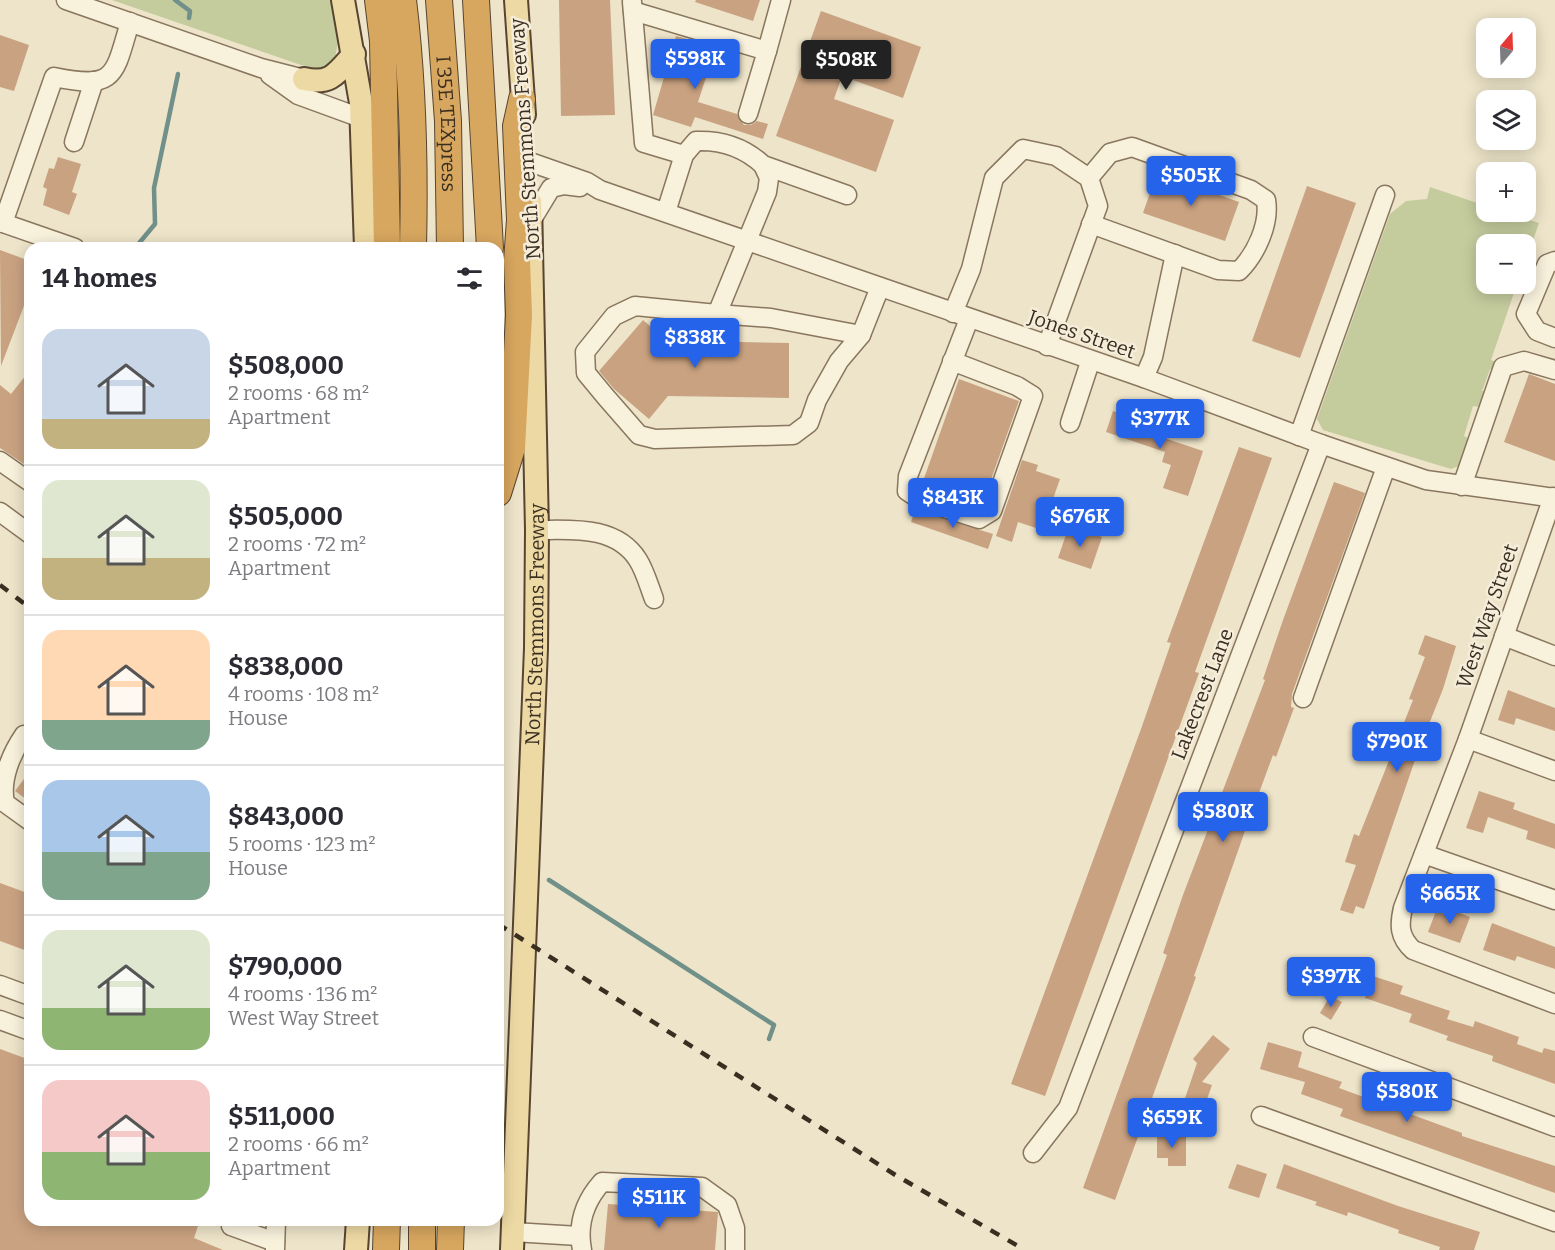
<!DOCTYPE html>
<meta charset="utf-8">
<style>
:root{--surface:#fff;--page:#f7f7f7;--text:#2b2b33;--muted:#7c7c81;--line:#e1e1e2;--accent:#2563eb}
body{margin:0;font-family:Bitter,serif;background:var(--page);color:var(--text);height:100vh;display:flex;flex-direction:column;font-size:22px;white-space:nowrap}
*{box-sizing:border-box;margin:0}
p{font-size:20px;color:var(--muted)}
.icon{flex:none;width:33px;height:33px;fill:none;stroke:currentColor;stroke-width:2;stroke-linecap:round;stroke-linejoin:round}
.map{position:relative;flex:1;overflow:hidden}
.side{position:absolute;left:24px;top:242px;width:480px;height:984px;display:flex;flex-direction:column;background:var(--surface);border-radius:18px;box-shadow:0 3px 15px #0003}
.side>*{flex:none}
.needle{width:39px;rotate:19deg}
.tools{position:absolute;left:1476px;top:18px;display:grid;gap:12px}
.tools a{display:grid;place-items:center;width:60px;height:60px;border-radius:12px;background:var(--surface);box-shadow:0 3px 15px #0003;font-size:30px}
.price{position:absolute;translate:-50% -51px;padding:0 14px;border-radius:6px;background:var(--accent);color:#fff;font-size:20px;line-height:39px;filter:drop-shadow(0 2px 3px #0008)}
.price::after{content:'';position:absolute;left:50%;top:36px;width:18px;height:14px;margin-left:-9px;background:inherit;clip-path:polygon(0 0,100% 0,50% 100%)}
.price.active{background:#222;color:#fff}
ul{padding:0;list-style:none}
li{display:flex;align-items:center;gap:18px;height:150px;padding:0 18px}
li+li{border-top:2px solid var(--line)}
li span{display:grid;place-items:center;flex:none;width:168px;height:120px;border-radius:18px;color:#555}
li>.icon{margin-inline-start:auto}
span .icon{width:72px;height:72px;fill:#fffc;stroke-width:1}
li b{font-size:26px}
h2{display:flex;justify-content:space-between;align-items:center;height:72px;padding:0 18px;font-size:26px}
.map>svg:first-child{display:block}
</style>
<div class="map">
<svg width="1555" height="1250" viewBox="0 0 1555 1250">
<rect width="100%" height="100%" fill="#ede4c9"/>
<!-- green -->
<g fill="#c4cb9d">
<polygon points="112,0 331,0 339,36 335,59 320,69 301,65"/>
<polygon points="1430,187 1486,206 1486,212 1504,212 1539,223 1526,260 1526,244 1486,244 1486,284 1517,284 1491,360 1500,364 1499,369 1490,369 1482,391 1490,392 1485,408 1473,406 1464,436 1472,440 1464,464 1451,469 1323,430 1317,419 1390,214 1406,201 1427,199"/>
</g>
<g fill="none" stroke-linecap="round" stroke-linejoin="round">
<!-- stream -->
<g stroke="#709089" stroke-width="4.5">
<polyline points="175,0 190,11 189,18"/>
<polyline points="135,248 155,224 154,188 178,74"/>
<polyline points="549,880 774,1025 769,1039"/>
</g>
</g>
<!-- building -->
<g fill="#c9a281">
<polygon points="559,0 610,0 615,115 561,116"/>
<polygon points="696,0 760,0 753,21 695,2"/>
<polygon points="821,11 921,47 903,98 842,76 834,99 894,120 876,172 776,136"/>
<polygon points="0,35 29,45 14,91 0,87"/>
<polygon points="676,36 716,47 698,102 737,114 744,125 751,125 757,121 768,124 763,139 695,117 691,127 653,115"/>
<polygon points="58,157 81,164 72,192 77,194 69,215 43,205 47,189 43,187 49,168 54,169"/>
<polygon points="1157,173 1239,202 1225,241 1143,213"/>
<polygon points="1307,186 1356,203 1300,358 1252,341"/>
<polygon points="0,250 30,261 30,290 1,366"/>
<polygon points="643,320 667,341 675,332 683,332 694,341 789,343 789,398 668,396 649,419 614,389 599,371"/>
<polygon points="30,370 30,468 0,448 0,385 11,394"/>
<polygon points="1529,374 1555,384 1555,461 1504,442"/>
<polygon points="959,379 1019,401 983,502 942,487 940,495 921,487"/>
<polygon points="1113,411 1165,427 1161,437 1203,451 1188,496 1163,488 1171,465 1162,462 1165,452 1106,432"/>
<polygon points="1239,447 1272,458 1195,672 1199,673 1045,1096 1011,1084 1141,729 1171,643 1167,642"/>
<polygon points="1022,460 1038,465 1036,471 1060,479 1042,530 1018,522 1012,542 996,536"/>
<polygon points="1334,482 1365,493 1292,694 1291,707 1294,708 1276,757 1273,755 1246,828 1194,976 1196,977 1115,1200 1083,1188 1167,955 1163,953 1183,895 1265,680 1263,679 1283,620"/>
<polygon points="915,510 993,534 988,549 911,522"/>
<polygon points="1069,526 1102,537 1091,569 1058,558"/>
<polygon points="1425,635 1456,646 1443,689 1417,754 1364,909 1356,906 1353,914 1340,910 1356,865 1345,862 1354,834 1359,836 1413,700 1409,699 1425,657 1418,654"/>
<polygon points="1508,690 1555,708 1555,731 1516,718 1514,725 1498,720"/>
<polygon points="30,771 30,802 15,791"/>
<polygon points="1479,791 1515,803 1513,809 1555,824 1555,849 1526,839 1528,831 1488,817 1483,833 1466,828"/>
<polygon points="0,883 30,894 30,952 0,941"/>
<polygon points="1449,909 1470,917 1460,943 1428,932 1436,911 1447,915"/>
<polygon points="1492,923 1555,947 1555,969 1517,956 1515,961 1483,950"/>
<polygon points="1373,976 1403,986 1400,994 1450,1011 1447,1019 1473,1027 1475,1021 1519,1037 1517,1044 1542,1053 1544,1048 1555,1051 1555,1084 1492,1061 1493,1056 1446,1040 1448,1036 1409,1022 1412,1014 1365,998"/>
<polygon points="1330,996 1342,1002 1331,1020 1320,1013"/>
<polygon points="1213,1035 1230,1049 1202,1082 1212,1085 1200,1119 1180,1113 1197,1063 1193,1059"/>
<polygon points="1268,1042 1302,1052 1298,1067 1342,1082 1339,1088 1462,1133 1462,1136 1555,1166 1555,1193 1340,1116 1343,1109 1301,1094 1305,1082 1260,1069"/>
<polygon points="0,1049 30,1060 30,1220 200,1220 194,1238 223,1250 0,1250"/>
<polygon points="1157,1135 1186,1135 1186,1166 1168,1166 1168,1158 1157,1158"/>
<polygon points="1237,1164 1267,1174 1259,1198 1228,1188"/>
<polygon points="1284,1164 1398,1206 1480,1232 1474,1250 1439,1250 1440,1247 1398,1233 1399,1230 1348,1212 1347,1216 1315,1205 1317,1202 1276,1188"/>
<polygon points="608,1204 718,1212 715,1250 604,1250"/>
</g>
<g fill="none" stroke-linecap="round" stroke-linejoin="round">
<!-- minor casing -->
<g stroke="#89765e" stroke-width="21">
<g id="minor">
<polyline points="66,0 261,68 304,79"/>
<polyline points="632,2 644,143 684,155"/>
<polyline points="633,11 767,51 748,114"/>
<polyline points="767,51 781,0"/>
<polyline points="270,75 298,95 361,118"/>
<polyline points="74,142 94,81"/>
<polyline points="527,161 587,182 600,190 1144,378 1321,444 1426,480 1555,498"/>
<polyline points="763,165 769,178 767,192 717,314 635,306 614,316 585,352 586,373 605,396 639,435 655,439 793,435 809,423 817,400 839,361 861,335 880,287"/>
<path d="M 1089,178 L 1110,153 L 1132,147 L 1251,190 L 1266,200 C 1270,224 1256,254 1239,271 L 1218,270 L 1091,224"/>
<path d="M 666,212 L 684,155 L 696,141 C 722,140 744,147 763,165 L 847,195"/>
<polyline points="531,221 551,188 564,185 580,187"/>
<polyline points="0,222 75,248"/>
<path d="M 3,223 L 54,77 C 116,90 114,76 130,22"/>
<polyline points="1555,261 1547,264 1526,314 1537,331 1555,338"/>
<polyline points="953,313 971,269 994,178 1023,149 1056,156 1089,178 1098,206 1047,346"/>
<polyline points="717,314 771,318 861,335"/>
<polyline points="952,361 1017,386 1033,396 992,511 979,519 922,501 907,491 908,476 969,319"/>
<polyline points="1144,378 1153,357 1175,254"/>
<polyline points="1070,423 1090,362"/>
<polyline points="1299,436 1385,195"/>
<polyline points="0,461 30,482"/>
<polyline points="1462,486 1503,367 1524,361 1555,370"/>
<path d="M 1553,497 L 1468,739 L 1403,908 C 1399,925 1399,937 1413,950 L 1555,1004"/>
<polyline points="0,512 30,534"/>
<path d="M 537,530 C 571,530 616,525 638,560 C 645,571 649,586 654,599"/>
<polyline points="1504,636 1555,656"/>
<polyline points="1303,698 1386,467"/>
<path d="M 30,735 L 24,735 C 11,754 0,780 5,803 L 30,821"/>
<polyline points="1468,739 1555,771"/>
<polyline points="1424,854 1555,900"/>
<polyline points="0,985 30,996"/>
<polyline points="0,1020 30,1031"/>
<polyline points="1313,1037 1555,1127"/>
<polyline points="1261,1116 1555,1222"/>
<polyline points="1033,1153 1068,1108 1321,444"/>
<polyline points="234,1220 231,1226 275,1242"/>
<polyline points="513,1232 579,1236"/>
<polyline points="275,1250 276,1220"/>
<path d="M 582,1250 C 577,1224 585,1201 602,1182 L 702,1187 L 727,1205 L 735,1228 L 735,1250"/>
</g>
</g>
<!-- major casing -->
<g stroke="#574532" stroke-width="26">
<g id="major">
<polyline points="343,0 361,103 366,248"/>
<polyline points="516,0 524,115"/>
<path d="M 304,79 C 331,85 337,73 354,54"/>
<polyline points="356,1250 358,1220"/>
<path id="s1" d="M 512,1250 L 536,648 L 537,530 L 530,202"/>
</g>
</g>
<!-- highway casing -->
<g stroke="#574532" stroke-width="28">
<g id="highway">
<polyline points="378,0 383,41 387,248"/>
<path d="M 403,0 C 413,82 415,165 413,248"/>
<path id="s2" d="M 439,0 L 448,121 L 450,248"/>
<polyline points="476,0 490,248"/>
<polyline points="498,493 512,448 519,315 517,261 520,220 516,126 522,99"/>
<polyline points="386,1250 387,1220"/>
<polyline points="422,1250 422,1220"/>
<polyline points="450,1250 451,1220"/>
</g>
</g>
<!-- minor -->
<use href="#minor" stroke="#f8f1dc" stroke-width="18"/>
<!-- major -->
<use href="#major" stroke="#edd9a4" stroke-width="22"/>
<!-- highway -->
<use href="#highway" stroke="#d7a65f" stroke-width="26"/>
<!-- rail -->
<g stroke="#3a2e21" stroke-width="4.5" stroke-dasharray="10 10" stroke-linecap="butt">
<polyline points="0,585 30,608"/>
<polyline points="498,924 897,1176 1025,1250"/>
</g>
</g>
<g text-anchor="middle" stroke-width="5" stroke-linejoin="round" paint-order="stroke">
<!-- street labels -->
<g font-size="20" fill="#3a2e21" stroke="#f5edd9">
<text dy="7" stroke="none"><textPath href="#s2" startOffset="124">I 35E TEXpress</textPath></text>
<text transform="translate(525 139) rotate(-94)" y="7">North Stemmons Freeway</text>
<text transform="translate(1082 334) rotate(19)" y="7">Jones Street</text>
<text transform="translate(1487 616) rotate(-71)" y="7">West Way Street</text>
<text dy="7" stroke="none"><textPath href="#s1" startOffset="626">North Stemmons Freeway</textPath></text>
<text transform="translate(1202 694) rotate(-69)" y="7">Lakecrest Lane</text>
</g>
</g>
</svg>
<div class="tools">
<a><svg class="needle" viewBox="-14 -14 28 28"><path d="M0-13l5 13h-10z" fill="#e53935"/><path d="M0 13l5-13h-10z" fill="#7c7c81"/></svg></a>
<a><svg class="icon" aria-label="layers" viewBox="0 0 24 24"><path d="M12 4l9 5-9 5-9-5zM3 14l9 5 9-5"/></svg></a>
<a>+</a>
<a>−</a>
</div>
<b class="price" style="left:695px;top:90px">$598K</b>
<b class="price active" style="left:846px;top:91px">$508K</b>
<b class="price" style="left:1191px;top:207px">$505K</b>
<b class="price" style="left:695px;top:369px">$838K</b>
<b class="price" style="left:1160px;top:450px">$377K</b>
<b class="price" style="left:953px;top:529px">$843K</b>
<b class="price" style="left:1080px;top:548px">$676K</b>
<b class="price" style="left:1397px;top:773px">$790K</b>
<b class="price" style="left:1223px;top:843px">$580K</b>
<b class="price" style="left:1450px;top:925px">$665K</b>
<b class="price" style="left:1331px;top:1008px">$397K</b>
<b class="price" style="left:1407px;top:1123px">$580K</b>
<b class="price" style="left:1172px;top:1149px">$659K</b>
<b class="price" style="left:659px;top:1229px">$511K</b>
<section class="side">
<h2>14 homes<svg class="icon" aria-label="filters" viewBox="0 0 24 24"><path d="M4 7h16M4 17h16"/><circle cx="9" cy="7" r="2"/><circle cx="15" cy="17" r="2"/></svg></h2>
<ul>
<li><span style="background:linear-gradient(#c9d6e8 75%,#c2b280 0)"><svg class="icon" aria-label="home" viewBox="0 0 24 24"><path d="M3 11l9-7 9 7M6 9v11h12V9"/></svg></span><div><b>$508,000</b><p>2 rooms · 68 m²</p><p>Apartment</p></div></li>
<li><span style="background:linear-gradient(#dfe7d0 65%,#c2b280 0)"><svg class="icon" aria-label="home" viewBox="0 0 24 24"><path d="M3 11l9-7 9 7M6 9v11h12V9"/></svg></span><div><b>$505,000</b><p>2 rooms · 72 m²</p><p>Apartment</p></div></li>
<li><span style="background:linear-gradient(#ffd9b3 75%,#7fa58c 0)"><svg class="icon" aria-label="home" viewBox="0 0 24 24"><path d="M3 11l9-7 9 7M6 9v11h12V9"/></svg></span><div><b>$838,000</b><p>4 rooms · 108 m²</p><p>House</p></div></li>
<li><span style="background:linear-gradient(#a9c7e8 60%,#7fa58c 0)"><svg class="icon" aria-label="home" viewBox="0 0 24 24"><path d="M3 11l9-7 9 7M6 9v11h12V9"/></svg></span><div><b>$843,000</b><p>5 rooms · 123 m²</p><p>House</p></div></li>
<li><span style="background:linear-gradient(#dfe7d0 65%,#8fb573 0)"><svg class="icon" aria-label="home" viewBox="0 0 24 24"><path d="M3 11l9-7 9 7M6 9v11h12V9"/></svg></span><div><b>$790,000</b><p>4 rooms · 136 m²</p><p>West Way Street</p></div></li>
<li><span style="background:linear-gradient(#f6c9c9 60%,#8fb573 0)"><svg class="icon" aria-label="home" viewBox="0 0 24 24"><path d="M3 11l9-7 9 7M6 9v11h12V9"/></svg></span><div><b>$511,000</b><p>2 rooms · 66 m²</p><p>Apartment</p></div></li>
</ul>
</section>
</div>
